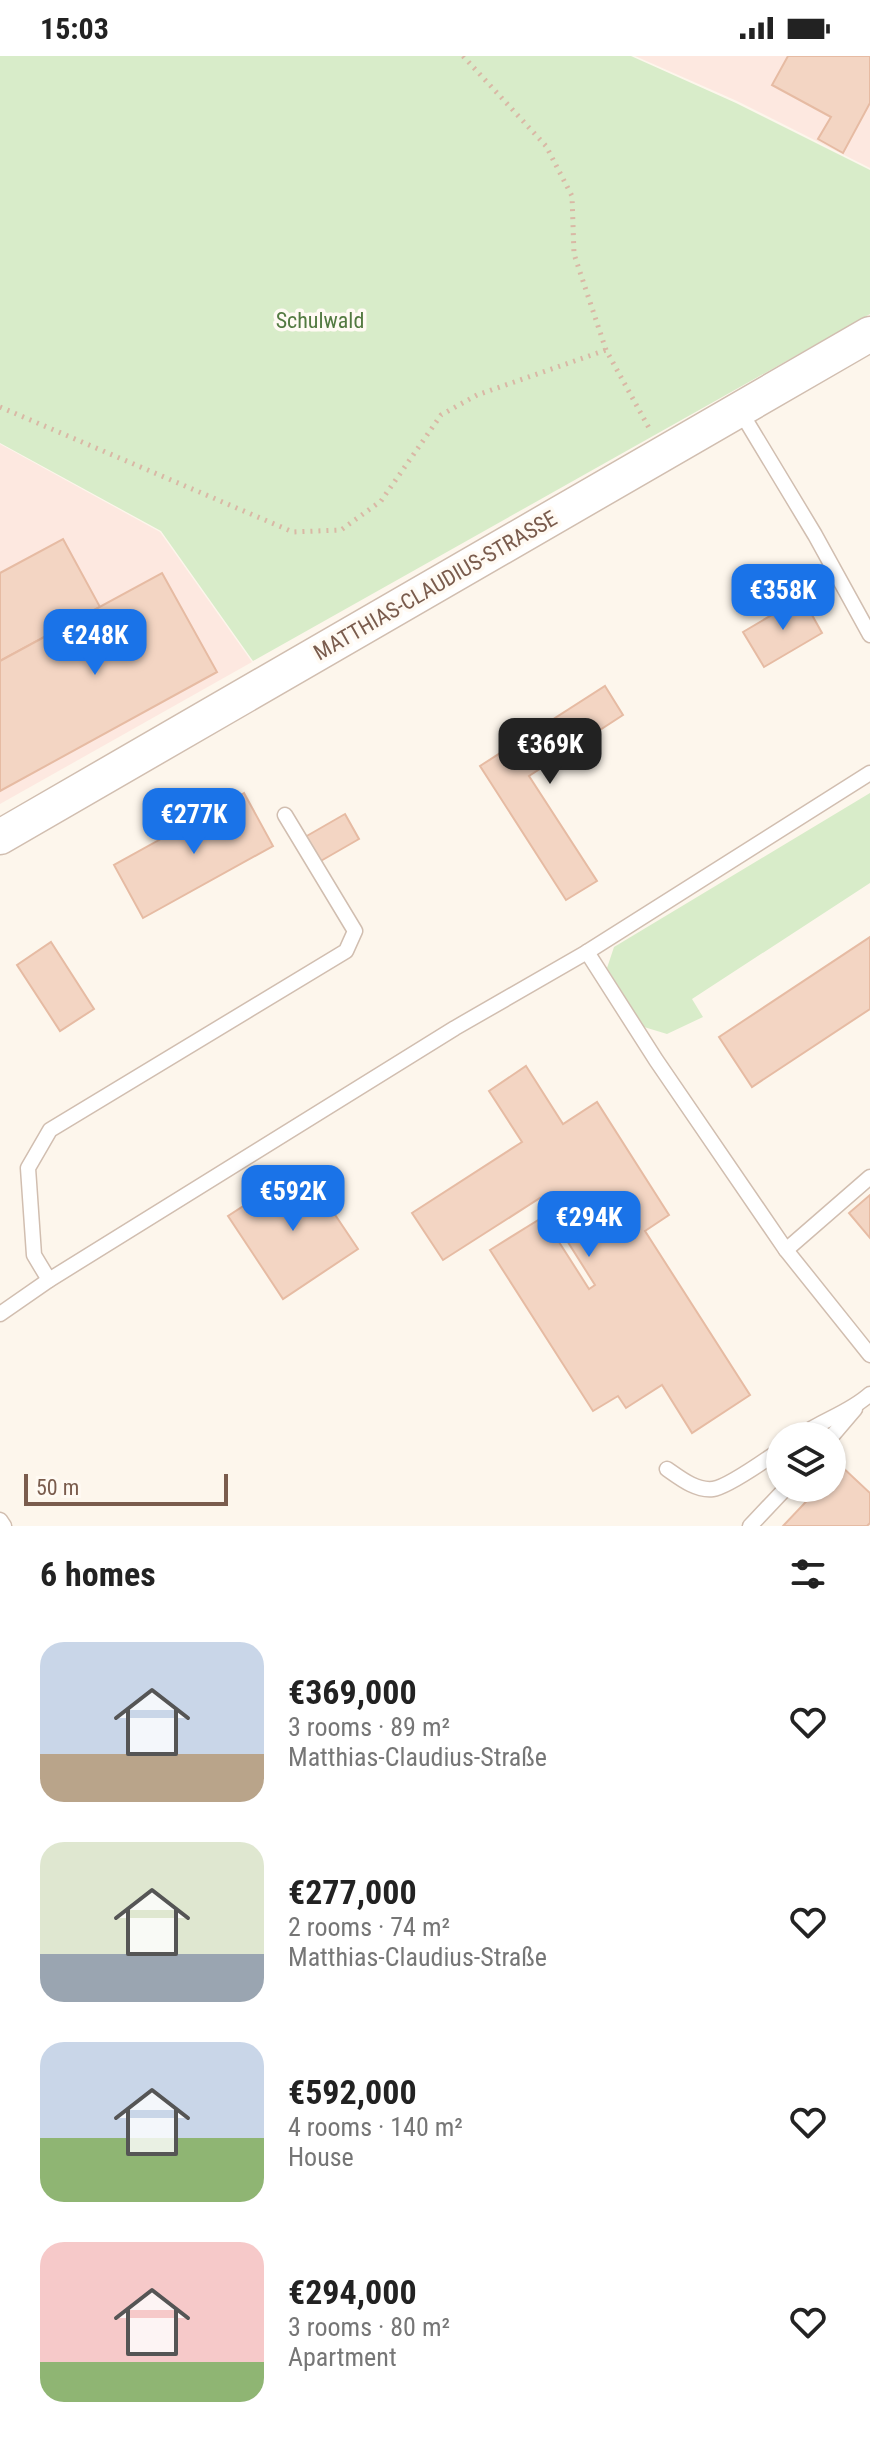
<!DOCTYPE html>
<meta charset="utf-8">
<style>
:root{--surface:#fff;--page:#f6f6f6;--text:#222;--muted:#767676;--accent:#1a73e8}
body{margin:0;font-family:"Roboto Condensed",sans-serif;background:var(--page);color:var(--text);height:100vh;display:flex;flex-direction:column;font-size:30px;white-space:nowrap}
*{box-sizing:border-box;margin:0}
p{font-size:26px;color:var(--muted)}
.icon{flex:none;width:44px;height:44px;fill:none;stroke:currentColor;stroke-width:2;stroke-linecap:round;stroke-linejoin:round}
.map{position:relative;height:1470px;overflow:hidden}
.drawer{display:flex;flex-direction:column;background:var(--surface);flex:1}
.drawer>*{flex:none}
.controls{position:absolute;left:766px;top:1366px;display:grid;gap:16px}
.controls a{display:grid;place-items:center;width:80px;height:80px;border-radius:50%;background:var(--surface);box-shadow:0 2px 6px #0004;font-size:40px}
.scale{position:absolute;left:24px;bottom:20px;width:204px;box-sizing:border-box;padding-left:8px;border:4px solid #7a5c4d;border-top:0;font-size:22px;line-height:28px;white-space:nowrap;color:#7a5c4d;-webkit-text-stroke:6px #fffaf3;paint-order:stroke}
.price{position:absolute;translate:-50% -68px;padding:0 18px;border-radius:16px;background:var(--accent);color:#fff;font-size:26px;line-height:52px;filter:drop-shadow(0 2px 4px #0008)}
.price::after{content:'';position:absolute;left:50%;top:48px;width:24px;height:18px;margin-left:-12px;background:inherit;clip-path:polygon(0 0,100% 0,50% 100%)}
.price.on{background:#222;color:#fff}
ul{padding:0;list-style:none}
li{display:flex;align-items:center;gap:24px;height:200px;padding:0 40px}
li span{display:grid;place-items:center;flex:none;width:224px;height:160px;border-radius:24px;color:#555}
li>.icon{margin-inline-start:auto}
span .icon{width:96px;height:96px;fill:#fffc;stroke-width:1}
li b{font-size:34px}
h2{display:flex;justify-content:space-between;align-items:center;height:96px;padding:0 40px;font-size:34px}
.status{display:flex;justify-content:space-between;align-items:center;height:56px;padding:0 40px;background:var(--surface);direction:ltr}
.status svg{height:22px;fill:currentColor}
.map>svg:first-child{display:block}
</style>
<div class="status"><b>15:03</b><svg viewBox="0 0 49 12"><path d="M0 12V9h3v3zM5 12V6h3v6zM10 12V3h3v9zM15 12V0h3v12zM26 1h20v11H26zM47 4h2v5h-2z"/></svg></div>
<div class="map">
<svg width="870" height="1470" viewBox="0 0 870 1470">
<rect width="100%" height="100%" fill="#fdf6ec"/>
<!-- commercial -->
<g fill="#fde8e0">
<polygon points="635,0 870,0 870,112 737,45"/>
<polygon points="0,388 160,476 252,606 0,748"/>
</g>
<!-- green -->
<g fill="#d8ecc9">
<polygon points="0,0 631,0 736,47 870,114 870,258 253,605 161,475 0,387"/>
<polygon points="870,737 870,827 692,943 703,961 667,978 644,971 607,912 614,891"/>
</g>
<!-- building -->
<g fill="#f3d5c3" stroke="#e6bba3" stroke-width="2">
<polygon points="788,0 870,0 870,47 843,97 818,83 831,61 772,29"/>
<polygon points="63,483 100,551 0,605 0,517"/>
<polygon points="162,517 217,616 0,735 0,605"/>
<polygon points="802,541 822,577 764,611 743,576"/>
<polygon points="605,630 623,659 529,720 597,825 566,844 480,710"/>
<polygon points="244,737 273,790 143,862 114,809"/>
<polygon points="345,758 359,783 319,806 305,781"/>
<polygon points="870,881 870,953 752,1031 719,981"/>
<polygon points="51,886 94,953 60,975 17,909"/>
<polygon points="526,1010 563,1068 597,1046 669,1159 645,1175 750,1339 692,1377 662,1329 626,1352 618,1340 593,1355 490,1194 543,1161 589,1233 595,1229 540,1142 443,1204 412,1157 522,1086 489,1035"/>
<polygon points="303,1111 358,1193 283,1243 228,1160"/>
<polygon points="870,1139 870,1182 849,1157"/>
<polygon points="840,1409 870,1437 870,1467 867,1470 783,1470 819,1432 832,1432 832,1418"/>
</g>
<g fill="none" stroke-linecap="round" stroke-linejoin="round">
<!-- service casing -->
<g stroke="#d1beb0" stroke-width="17">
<g id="service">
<polyline points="739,353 815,479 870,579"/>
<polyline points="587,896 656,1004 786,1194 870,1299"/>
<polyline points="786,1194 870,1121"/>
<polyline points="49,1224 34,1199 28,1112 50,1074 346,895 355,875 285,759"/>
<polyline points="0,1258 49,1224 455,972 587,896 870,717"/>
<path d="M 800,1380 C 822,1364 849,1357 870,1338"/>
<polyline points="832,1380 855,1353"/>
<path d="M 667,1413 C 680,1422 696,1435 713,1433 C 728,1431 767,1403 780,1394"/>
<polyline points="0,1464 4,1470"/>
<polyline points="750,1470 786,1432"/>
</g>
</g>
<!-- tertiary casing -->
<g stroke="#d1beb0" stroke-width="37">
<polyline id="tertiary" points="0,781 870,278"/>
</g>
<!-- path -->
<g stroke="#d9b8a5" stroke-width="5" stroke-dasharray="2 6" stroke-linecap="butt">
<polyline points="463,0 546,90 572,140 574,198 606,294 649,372"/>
<polyline points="0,351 293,476 341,474 381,445 441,359 477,339 606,294"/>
</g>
<!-- service -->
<use href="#service" stroke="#fff" stroke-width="14"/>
<!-- tertiary -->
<use href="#tertiary" stroke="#fff" stroke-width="34"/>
</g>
<g text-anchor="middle" stroke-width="7" stroke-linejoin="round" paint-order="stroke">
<!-- park labels -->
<g font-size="22" fill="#537a41" stroke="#fffaf3">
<text x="320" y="272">Schulwald</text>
</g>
<!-- street labels -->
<g font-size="22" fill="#7a5c4d" stroke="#fffaf3">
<text transform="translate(435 529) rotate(-30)" y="8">MATTHIAS-CLAUDIUS-STRASSE</text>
</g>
</g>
</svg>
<div class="controls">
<a><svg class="icon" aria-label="layers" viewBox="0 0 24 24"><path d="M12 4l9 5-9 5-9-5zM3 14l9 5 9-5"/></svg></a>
</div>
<div class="scale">50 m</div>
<b class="price" style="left:783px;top:576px">€358K</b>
<b class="price" style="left:95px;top:621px">€248K</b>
<b class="price on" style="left:550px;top:730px">€369K</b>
<b class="price" style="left:194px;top:800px">€277K</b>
<b class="price" style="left:293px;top:1177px">€592K</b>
<b class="price" style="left:589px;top:1203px">€294K</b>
</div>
<section class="drawer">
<h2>6 homes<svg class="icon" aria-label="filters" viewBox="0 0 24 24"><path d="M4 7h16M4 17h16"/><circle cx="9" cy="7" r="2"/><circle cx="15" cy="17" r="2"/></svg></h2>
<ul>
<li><span style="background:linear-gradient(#c9d6e8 70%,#b9a48a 0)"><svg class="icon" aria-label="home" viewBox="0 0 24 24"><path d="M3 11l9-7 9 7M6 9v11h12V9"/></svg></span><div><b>€369,000</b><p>3 rooms · 89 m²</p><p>Matthias-Claudius-Straße</p></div><svg class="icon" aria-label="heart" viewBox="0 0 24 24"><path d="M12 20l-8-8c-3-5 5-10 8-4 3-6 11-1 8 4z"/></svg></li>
<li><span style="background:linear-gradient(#dfe7d0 70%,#9aa5b1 0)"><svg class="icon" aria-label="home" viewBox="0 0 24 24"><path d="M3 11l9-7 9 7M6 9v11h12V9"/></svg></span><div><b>€277,000</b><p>2 rooms · 74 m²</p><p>Matthias-Claudius-Straße</p></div><svg class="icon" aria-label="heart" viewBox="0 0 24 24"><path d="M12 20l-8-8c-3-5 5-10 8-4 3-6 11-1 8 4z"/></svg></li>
<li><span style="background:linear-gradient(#c9d6e8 60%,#8fb573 0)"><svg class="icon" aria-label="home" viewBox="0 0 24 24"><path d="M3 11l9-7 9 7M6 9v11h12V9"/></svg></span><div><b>€592,000</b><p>4 rooms · 140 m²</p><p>House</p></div><svg class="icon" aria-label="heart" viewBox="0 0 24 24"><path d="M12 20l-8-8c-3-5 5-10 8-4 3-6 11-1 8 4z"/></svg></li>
<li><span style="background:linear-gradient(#f6c9c9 75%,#8fb573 0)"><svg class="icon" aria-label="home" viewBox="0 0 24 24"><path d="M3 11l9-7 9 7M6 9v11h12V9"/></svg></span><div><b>€294,000</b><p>3 rooms · 80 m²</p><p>Apartment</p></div><svg class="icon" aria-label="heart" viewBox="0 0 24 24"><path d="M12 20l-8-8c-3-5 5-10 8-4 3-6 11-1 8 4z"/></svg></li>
</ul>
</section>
